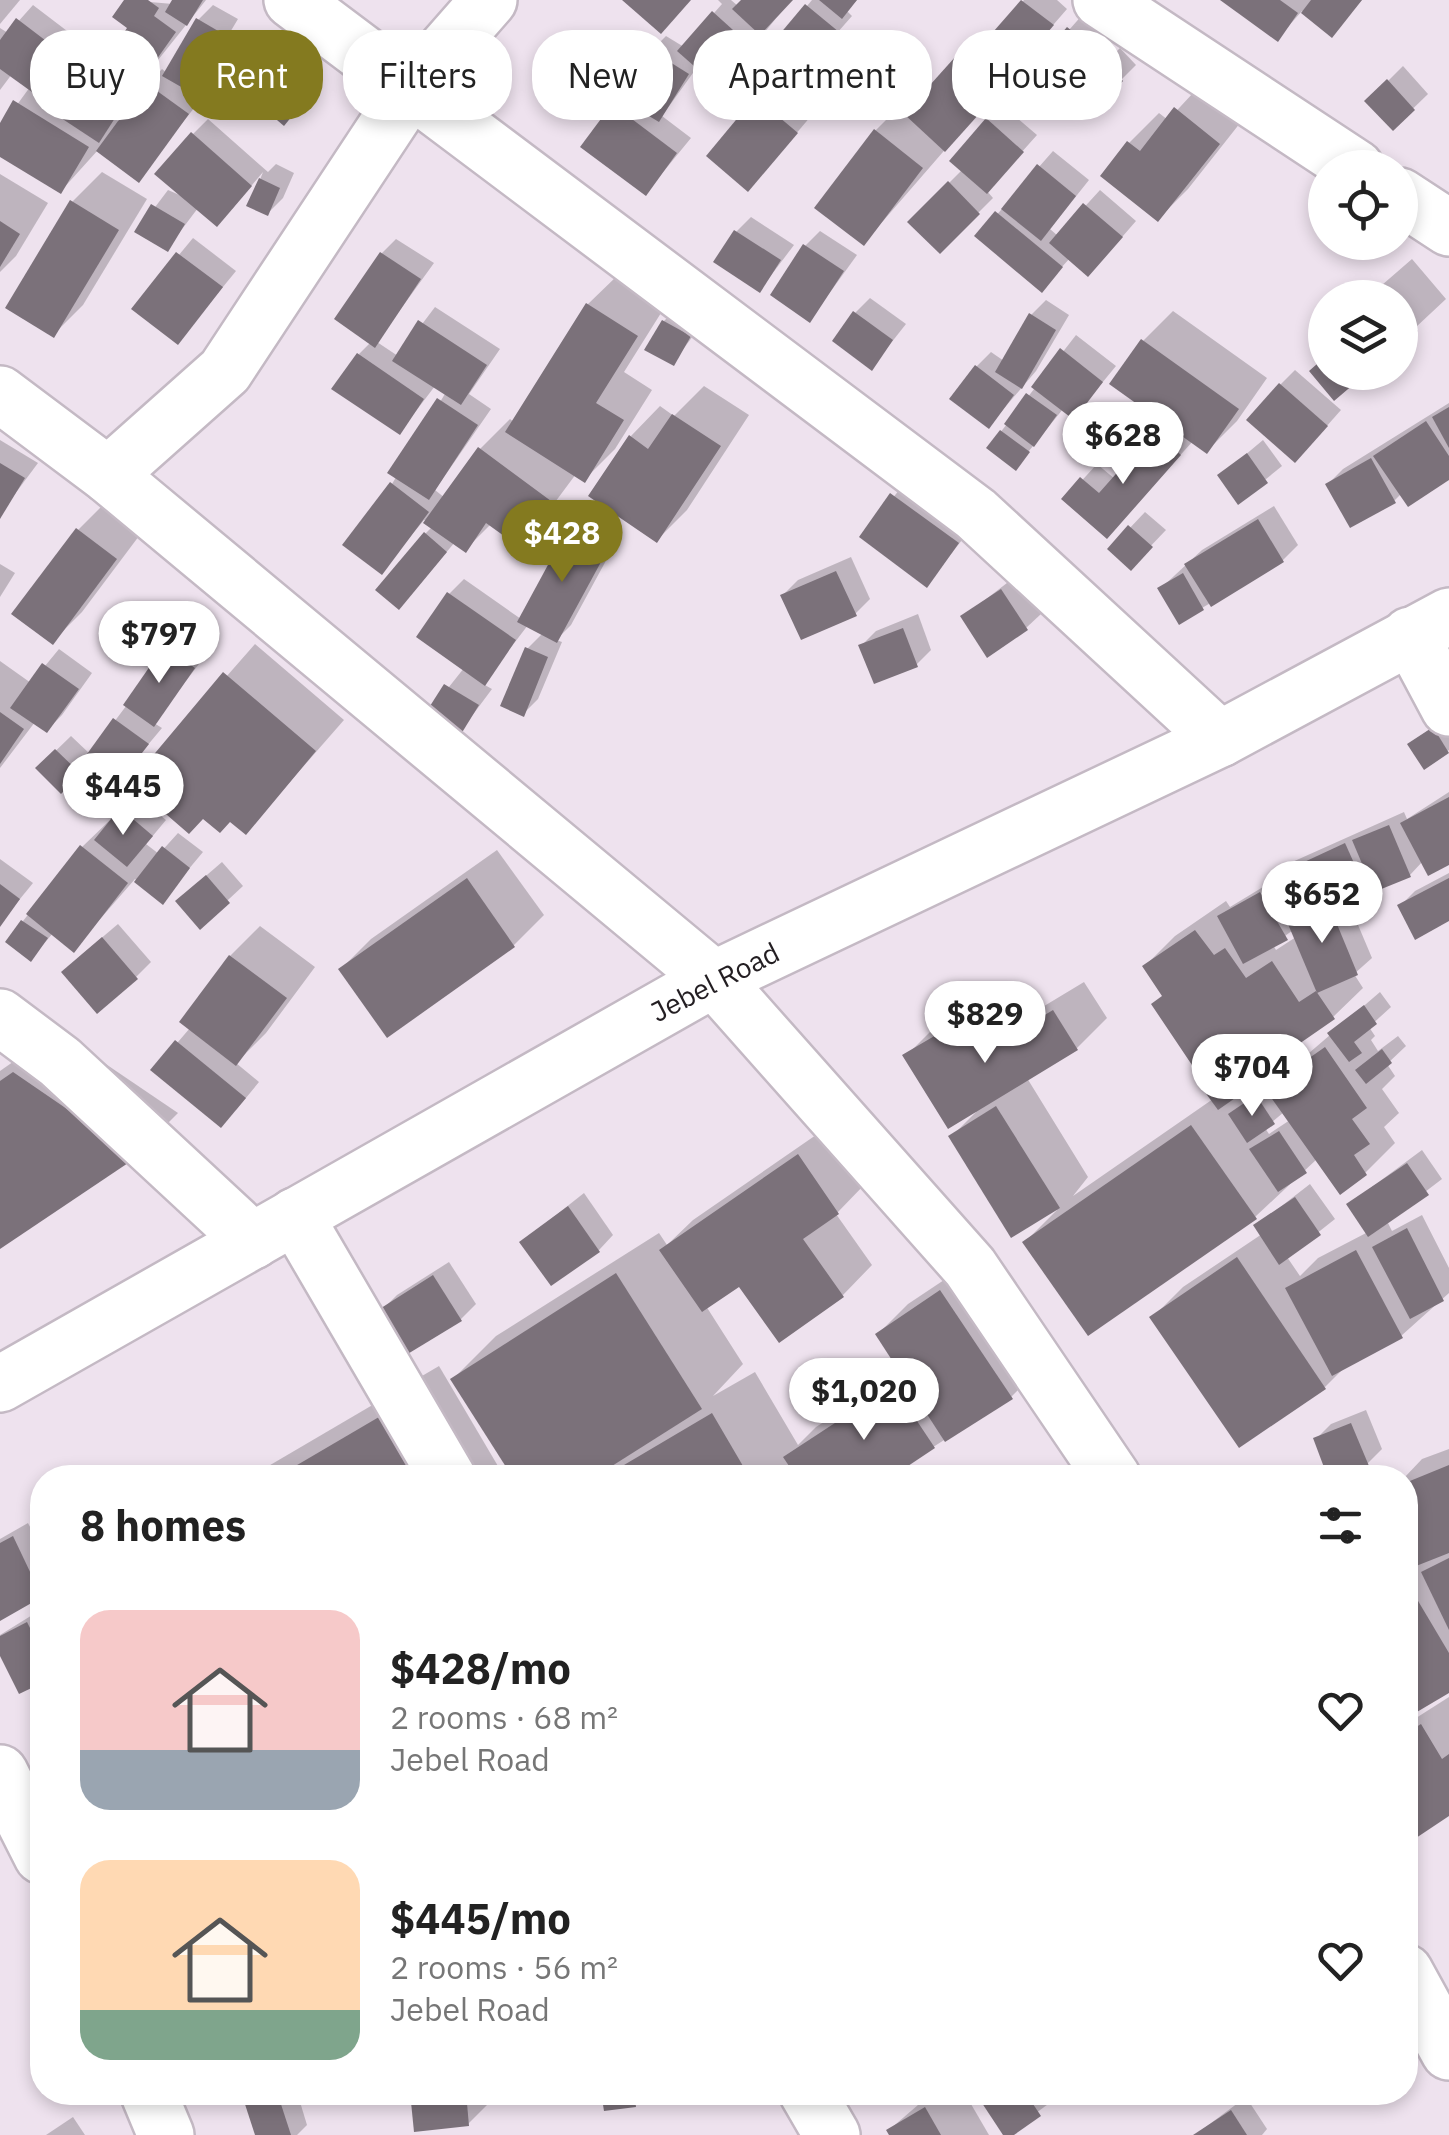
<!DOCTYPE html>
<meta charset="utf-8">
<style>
:root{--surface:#fff;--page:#f2f2f2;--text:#222;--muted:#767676;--accent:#847a1f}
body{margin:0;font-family:"IBM Plex Sans",sans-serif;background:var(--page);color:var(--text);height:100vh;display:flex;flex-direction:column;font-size:38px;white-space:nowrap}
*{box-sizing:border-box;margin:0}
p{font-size:32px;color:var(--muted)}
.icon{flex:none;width:55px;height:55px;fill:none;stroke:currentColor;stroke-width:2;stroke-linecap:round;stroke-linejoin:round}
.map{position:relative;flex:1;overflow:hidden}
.side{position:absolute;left:30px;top:1465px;width:1388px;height:640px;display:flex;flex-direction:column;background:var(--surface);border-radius:40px;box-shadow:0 5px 15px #0003}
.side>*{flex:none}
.hud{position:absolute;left:30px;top:30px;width:1390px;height:90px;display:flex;gap:20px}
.tools{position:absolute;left:1308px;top:150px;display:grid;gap:20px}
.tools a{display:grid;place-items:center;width:110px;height:110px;border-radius:50%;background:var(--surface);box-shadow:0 5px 15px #0003;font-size:50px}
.price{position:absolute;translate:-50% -85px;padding:0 22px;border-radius:35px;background:#fff;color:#222;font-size:32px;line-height:65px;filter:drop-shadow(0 2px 5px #0008)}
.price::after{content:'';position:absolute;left:50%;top:60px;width:30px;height:22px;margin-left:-15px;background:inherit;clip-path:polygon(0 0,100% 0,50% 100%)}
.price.selected{background:var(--accent);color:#fff}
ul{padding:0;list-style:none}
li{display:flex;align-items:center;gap:30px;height:250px;padding:0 50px}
li span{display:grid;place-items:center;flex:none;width:280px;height:200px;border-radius:30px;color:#555}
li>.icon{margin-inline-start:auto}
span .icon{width:120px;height:120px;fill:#fffc;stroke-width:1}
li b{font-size:42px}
h2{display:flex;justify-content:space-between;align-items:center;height:120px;padding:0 50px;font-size:42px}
.pill{padding:0 35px;border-radius:40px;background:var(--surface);box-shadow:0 5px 15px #0003;font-size:35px;line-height:90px}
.pill.selected{background:var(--accent);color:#fff}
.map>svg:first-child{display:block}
</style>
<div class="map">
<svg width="1449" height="2135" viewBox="0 0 1449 2135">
<rect width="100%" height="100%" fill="#eee2ee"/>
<!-- shadow -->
<g fill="#0003" fill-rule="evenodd">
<polygon points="0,0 20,0 0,24"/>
<polygon points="127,0 173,4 175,0 206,0 146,75 116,119 120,122 148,84 162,69 167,73 198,20 213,5 238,19 205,74 190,89 202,98 138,179 98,150 61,191 0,155 0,128 30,87 12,74 0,90 0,28 8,33 33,5 92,50 66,84 78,91 130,28"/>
<polygon points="718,0 731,0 738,6 744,0 791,0 734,70 698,66 662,116 691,138 646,193 613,105 651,51 666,36 684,47 722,4"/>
<polygon points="812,0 857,0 847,11 852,16 808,66 778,41"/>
<polygon points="1024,0 1057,0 1067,9 864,243 875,131 905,101 913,107 972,43 980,50"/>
<polygon points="1224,0 1362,0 1332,34 1302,11 1278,38"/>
<polygon points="1084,13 1110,35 1087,61 1065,69 1031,104 1017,89"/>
<polygon points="857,36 898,66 866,103 842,51"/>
<polygon points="280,44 322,79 299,108 242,87"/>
<polygon points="1120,48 1136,65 1097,104 1080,89"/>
<polygon points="1403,66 1428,94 1393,128 1368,101"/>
<polygon points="1206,79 1248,113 1188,189 1158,219 1129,143 1159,113 1168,120"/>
<polygon points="772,84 811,116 763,173 710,155"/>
<polygon points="1002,105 1037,135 987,191 993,198 940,251 910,222 963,169 988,120"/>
<polygon points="208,119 268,172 276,164 294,173 283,198 268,213 250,205 263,172 232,209 198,208 167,249 137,231 168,190 184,197 193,134"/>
<polygon points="1053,151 1089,180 1050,229 1058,236 1100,190 1136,221 1103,259 1070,258 1042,289 978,236"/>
<polygon points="102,172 147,199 83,305 53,335 72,202"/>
<polygon points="0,174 48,203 16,256 0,272"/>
<polygon points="751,217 794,245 760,290 736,232"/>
<polygon points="820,231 857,255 810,320 805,246"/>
<polygon points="193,238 236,271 178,342 135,308"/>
<polygon points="396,239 434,263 377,342 398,356 435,307 500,349 469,394 491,409 435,490 445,498 480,449 510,419 514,422 588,304 618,275 666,305 624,372 652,390 615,449 585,479 576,474 547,513 518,543 491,524 465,550 455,542 413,592 425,534 433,526 424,520 381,572 392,484 446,392 435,386 400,432 359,354 371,342 382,253"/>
<polygon points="1412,259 1446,299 1400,342 1400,298 1367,298"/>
<polygon points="870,298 906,324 872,367 855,313"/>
<polygon points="1046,300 1069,315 1036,371 989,426 976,367 991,352 1004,361 1031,315"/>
<polygon points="679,306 704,321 673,363 664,321"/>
<polygon points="1173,311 1267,378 1237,421 1207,451 1193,441 1121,521 1065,499 1097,464 1115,479 1167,422 1143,341"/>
<polygon points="1076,335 1116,366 1074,417 1063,409 1016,467 989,447"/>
<polygon points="1295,370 1341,410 1310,445 1280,385"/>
<polygon points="704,386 749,415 687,510 657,540 631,436 660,406 674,416"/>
<polygon points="1449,403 1449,477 1402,493 1394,501 1328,484 1343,469"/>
<polygon points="0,440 38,463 0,514"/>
<polygon points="1263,440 1282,466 1239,501 1220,476"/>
<polygon points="907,480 972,527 927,585 862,537"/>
<polygon points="108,500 145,528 82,612 52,642 78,530"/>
<polygon points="1274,506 1298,545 1283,560 1202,608 1160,589 1202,550"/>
<polygon points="1145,512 1166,530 1145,552 1110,549"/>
<polygon points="585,514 621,533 571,625 556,640 562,642 538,699 523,714 527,649 543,633 528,625 483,684 492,689 457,736 426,716 464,668 449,594 464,579 521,619 570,529"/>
<polygon points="851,557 870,599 855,614 783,595 798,580"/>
<polygon points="0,564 15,573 0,597"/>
<polygon points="1016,576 1041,614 1026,628 963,617"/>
<polygon points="918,614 931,650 916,665 861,646 876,631"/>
<polygon points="181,633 208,652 154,723 162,728 121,777 95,757 61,791 38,768 71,736 90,754"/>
<polygon points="255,644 344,720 246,832 230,819 204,816 133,783"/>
<polygon points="59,649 92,673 62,715 47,730 35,722 0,768 0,661 31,683"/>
<polygon points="1449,714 1449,750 1425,766 1410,745"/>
<path d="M 1449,792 L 1449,862 L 1423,861 L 1410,875 L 1364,863 L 1289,902 L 1295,911 L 1303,903 L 1342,887 L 1372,958 L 1354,974 L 1363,988 L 1333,1017 L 1259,1069 L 1261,1073 L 1240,1092 L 1245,1099 L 1273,1084 L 1380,992 L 1391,1007 L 1369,1027 L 1375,1036 L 1371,1040 L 1378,1051 L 1398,1036 L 1406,1046 L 1387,1064 L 1395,1076 L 1382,1089 L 1399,1113 L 1384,1127 L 1395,1143 L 1365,1173 L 1317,1159 L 1255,1217 L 1025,1242 L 1057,1210 L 951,1137 L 976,1112 L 906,1056 L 936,1026 L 990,992 L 1011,1026 L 1084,982 L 1107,1018 L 1077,1048 L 1027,1078 L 1088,1177 L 1073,1196 L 1213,1099 L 1203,1084 L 1247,1049 L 1164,994 L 1145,966 L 1175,936 L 1226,901 L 1230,907 L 1276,879 L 1290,863 L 1404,812 L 1407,819 ZM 1293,930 L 1296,937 L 1276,950 L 1273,945 ZM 1284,1112 L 1290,1120 L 1269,1134 L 1265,1128 Z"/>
<polygon points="136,795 166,820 146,844 159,854 178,833 203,852 162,901 135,879 74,949 53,933 31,959 23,921 82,847"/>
<polygon points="497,850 544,915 514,945 341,969 371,939"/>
<polygon points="0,859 33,883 2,921 0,919"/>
<polygon points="222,862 243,886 200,926 193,887"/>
<polygon points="1449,873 1449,919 1400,906 1415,891"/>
<polygon points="118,924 151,962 136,977 79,957"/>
<polygon points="260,926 315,967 266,1033 236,1063 259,1082 236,1110 154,1070 190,1028 230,956"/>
<polygon points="57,1031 178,1113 136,1155 0,1246 0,1071"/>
<polygon points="829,1126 867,1182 836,1214 872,1265 843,1295 740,1283 706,1306 743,1364 713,1396 755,1372 798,1445 816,1427 902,1371 878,1334 908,1304 971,1262 1041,1367 1011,1397 885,1478 516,1478 453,1379 496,1336 659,1233 667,1245 693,1220"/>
<polygon points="1422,1150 1442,1179 1387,1221 1392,1231 1422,1215 1449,1268 1449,1293 1401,1336 1347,1365 1325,1387 1153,1317 1183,1287 1262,1234 1256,1226 1310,1184 1335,1219 1287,1257 1300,1276 1318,1258 1368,1232 1349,1204"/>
<polygon points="584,1193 613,1235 599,1250 522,1242"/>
<polygon points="449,1262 476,1304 461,1319 382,1310 397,1295"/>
<polygon points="439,1366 505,1478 248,1478"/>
<polygon points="1366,1410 1382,1449 1367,1464 1331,1478 1316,1439 1331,1424"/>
<polygon points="1449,1449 1449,1690 1405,1716 1405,1569 1413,1565 1405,1546 1404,1478 1422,1459"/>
<polygon points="28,1523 42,1550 42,1594 0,1618 0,1539"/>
<polygon points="42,1609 42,1680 20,1691 0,1651 0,1635"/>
<polygon points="1449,1697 1449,1813 1405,1823 1405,1725"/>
<polygon points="244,2092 297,2092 307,2125 297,2135 257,2135"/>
<polygon points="412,2092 498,2092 498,2094 468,2124"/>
<polygon points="603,2092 647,2092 634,2105"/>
<polygon points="933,2092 964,2092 989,2135 892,2135 889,2130"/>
<polygon points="986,2092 1050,2092 1055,2099 1006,2135"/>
<polygon points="1246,2097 1267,2129 1262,2135 1195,2135"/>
<polygon points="73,2117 85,2135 46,2135"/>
</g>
<!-- building -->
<g fill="#7b717a">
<polygon points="124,0 148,0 159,8 154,16 176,32 137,87 102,64 127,28 112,17"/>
<polygon points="172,0 203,0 187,26 165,12"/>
<polygon points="622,0 691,0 661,34"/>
<polygon points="741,0 793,0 760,35 732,9"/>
<polygon points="819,0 857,0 842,19"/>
<polygon points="1021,0 1054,25 1004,83 972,56"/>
<polygon points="1220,0 1280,0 1298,13 1278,42"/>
<polygon points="1311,0 1362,0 1332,38 1301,13"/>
<polygon points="805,4 839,32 808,69 774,41"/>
<polygon points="712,11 754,49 719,88 677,51"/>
<polygon points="16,18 79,66 50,105 0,69 0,40"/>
<polygon points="196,18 225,35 190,92 162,76"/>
<polygon points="1067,27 1097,51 1073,79 1044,54"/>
<polygon points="649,49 689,74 659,122 619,98"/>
<polygon points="840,49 885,81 866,106 823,74"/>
<polygon points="956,56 997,94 945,152 904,114"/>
<polygon points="263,57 309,95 284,126 238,87"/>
<polygon points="1103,61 1123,81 1097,108 1077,89"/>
<polygon points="1037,65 1055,83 1031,107 1013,89"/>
<polygon points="92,66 131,93 99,143 58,116"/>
<polygon points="1387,79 1415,110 1393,131 1364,101"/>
<polygon points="146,83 189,114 139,183 96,151"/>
<polygon points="755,97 798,133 748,192 706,156"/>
<polygon points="13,100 89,147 61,194 0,157 0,123"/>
<polygon points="612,104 677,153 646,196 580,147"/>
<polygon points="1174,107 1220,144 1158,222 1100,176 1127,141 1140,151"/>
<polygon points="986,118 1024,152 987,194 949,161"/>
<polygon points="874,129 923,168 864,246 814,208"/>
<polygon points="191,132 252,186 217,227 154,174"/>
<polygon points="1037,164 1076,196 1041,241 1001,209"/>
<polygon points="259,178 280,188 268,216 246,206"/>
<polygon points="948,181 980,214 940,254 907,222"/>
<polygon points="70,200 119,230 54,338 5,308"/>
<polygon points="1083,203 1123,237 1088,277 1049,243"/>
<polygon points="151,204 185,224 168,252 134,232"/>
<polygon points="995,211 1063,267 1042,293 974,236"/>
<polygon points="0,221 20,234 0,267"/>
<polygon points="734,230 781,260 760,293 713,262"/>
<polygon points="803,244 844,271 810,323 770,295"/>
<polygon points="176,252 223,287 178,345 131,309"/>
<polygon points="380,252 421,279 375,348 334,319"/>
<polygon points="586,303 638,336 596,403 624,420 585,483 505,432"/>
<polygon points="1400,310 1418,331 1400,346"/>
<polygon points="853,311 893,340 872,371 832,341"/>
<polygon points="1029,313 1056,330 1022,389 995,372"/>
<polygon points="418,320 487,365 461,405 392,361"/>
<polygon points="662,320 691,336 674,366 644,350"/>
<polygon points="1141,339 1239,409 1207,454 1109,384"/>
<polygon points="1060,348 1103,382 1074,420 1031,387"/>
<polygon points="357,353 424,399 400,435 331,389"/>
<polygon points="1325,357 1325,372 1368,372 1334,401 1309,371"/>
<polygon points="975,365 1014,395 989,429 949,399"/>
<polygon points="1279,383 1328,426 1295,463 1246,420"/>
<polygon points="1026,393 1057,415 1034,447 1004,424"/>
<polygon points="437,398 478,425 429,500 387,473"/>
<polygon points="1449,407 1449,448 1432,417"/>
<polygon points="672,414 721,446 657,543 588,496 629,435 648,449"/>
<polygon points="1426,421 1449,456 1449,480 1408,507 1373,456"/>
<polygon points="1000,430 1030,452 1016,471 986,448"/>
<polygon points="1154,431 1181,455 1107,539 1061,499 1080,477 1099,493"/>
<polygon points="478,447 551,501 518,546 486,523 466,553 423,523"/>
<polygon points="1247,453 1268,483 1238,505 1217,475"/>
<polygon points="1371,458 1396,503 1350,528 1325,484"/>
<polygon points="0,463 25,478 0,519"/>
<polygon points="390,482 429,512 382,575 342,545"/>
<polygon points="890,493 959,543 927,588 859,537"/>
<polygon points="1258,519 1284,562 1211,607 1184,564"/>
<polygon points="1128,525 1153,547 1131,571 1107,549"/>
<polygon points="76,528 117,559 53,645 11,614"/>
<polygon points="568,528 608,549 557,643 517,622"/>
<polygon points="424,532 447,552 399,610 375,590"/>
<polygon points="836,571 857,616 801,640 780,595"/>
<polygon points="1183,573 1204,610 1179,625 1157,588"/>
<polygon points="1001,589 1028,630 987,658 960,616"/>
<polygon points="447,592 516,640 485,686 416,637"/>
<polygon points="903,628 918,667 874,684 858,645"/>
<polygon points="164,646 195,668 154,727 123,705"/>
<polygon points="525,647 548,657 524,717 500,706"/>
<polygon points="42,663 79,689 47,733 10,708"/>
<polygon points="223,672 316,751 246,835 230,822 220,833 203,819 189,834 130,783"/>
<polygon points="444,684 479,705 458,739 423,717"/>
<polygon points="0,712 24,729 0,764"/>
<polygon points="113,718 149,744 121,780 87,754"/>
<polygon points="1433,727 1449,753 1424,770 1407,744"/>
<polygon points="55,749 81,774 61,794 35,768"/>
<polygon points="1449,797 1449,865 1428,876 1400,823"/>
<polygon points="120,808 153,836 127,867 94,840"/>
<polygon points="1389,825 1411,877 1374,892 1352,840"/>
<polygon points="1345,843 1358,872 1286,906 1272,877"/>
<polygon points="80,845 128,883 74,953 26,914"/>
<polygon points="162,846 190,868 163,905 134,882"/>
<polygon points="206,875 230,903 200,930 175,901"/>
<polygon points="467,878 515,947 387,1038 338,969"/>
<polygon points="1449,878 1449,921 1415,940 1397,905"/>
<polygon points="0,884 20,899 0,927"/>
<polygon points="1260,892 1288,940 1243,964 1217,916"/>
<polygon points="1327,900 1358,975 1317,993 1285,917"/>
<polygon points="21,920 48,938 31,962 5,942"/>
<polygon points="1195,930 1214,955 1225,948 1246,978 1272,961 1299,1002 1316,991 1335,1019 1260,1071 1241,1045 1198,1074 1151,1004 1162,996 1142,966"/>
<polygon points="102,937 138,979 97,1014 61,972"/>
<polygon points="229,955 287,998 236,1066 179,1022"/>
<polygon points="1364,1005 1377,1024 1354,1042 1362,1053 1349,1062 1327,1033"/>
<polygon points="1053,1010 1078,1050 948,1129 902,1055 960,1021 980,1054"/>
<polygon points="175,1040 246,1098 221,1128 150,1070"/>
<polygon points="1325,1047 1367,1108 1352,1119 1370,1144 1354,1155 1367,1175 1340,1195 1265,1089"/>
<polygon points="1382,1049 1392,1063 1366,1084 1355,1070"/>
<polygon points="1230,1063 1248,1089 1218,1110 1199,1084"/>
<polygon points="13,1072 137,1157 0,1249 0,1081"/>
<polygon points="1256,1095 1275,1124 1247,1143 1228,1114"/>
<polygon points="996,1106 1060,1208 1011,1238 948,1136"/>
<polygon points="1191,1125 1257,1219 1088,1336 1022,1242"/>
<polygon points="1279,1131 1307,1173 1278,1192 1249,1149"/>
<polygon points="798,1154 839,1214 803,1239 844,1297 779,1343 739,1287 702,1312 659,1250"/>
<polygon points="1407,1163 1429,1195 1368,1237 1346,1204"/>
<polygon points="1295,1197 1321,1235 1279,1265 1253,1225"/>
<polygon points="568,1206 600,1252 551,1286 519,1242"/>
<polygon points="1407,1228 1444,1301 1410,1319 1372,1247"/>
<polygon points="1356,1250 1403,1338 1332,1376 1285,1288"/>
<polygon points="1237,1257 1326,1389 1239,1448 1149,1317"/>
<polygon points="616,1273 702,1409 593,1478 513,1478 450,1379"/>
<polygon points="433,1275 462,1321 406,1355 378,1310"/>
<polygon points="940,1290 1013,1399 945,1442 875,1334"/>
<polygon points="893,1385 935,1448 890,1478 797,1478 783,1457"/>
<polygon points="396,1407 438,1478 275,1478"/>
<polygon points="712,1413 750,1478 602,1478"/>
<polygon points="1351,1423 1369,1466 1328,1478 1313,1438"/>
<polygon points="1449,1465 1449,1553 1411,1568 1405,1552 1405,1483"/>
<polygon points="13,1536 42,1597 0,1621 0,1543"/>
<polygon points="1449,1558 1449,1630 1421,1572"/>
<polygon points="1405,1579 1449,1653 1449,1693 1405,1719"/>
<polygon points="27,1622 42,1652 42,1683 19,1694 0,1656 0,1636"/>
<polygon points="1421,1724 1442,1759 1449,1754 1449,1816 1413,1840 1405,1827 1405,1734"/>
<polygon points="241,2092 277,2092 291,2135 255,2135"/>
<polygon points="410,2092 466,2092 469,2126 414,2132"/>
<polygon points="601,2092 634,2092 636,2107 604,2111"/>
<polygon points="985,2092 1025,2092 1041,2116 1014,2135 1003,2135 978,2097"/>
<polygon points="925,2107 941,2135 889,2135 886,2130"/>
<polygon points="1231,2110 1247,2135 1193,2135"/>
</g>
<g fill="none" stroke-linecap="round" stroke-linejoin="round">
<!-- minor casing -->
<g stroke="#c4b9c4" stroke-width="60">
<g id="minor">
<polyline points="292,0 976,514 1220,739"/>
<polyline points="1101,0 1356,168"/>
<polyline points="1400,196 1449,228"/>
<polyline points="0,394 108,475 714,979 970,1267 1113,1478"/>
<polyline points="108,475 225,371 411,89 489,0"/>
<polyline points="1410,635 1449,708"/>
<polyline points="0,1017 60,1062 253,1241"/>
<polyline points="295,1216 448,1478"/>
<polyline points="0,1773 42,1856"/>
<polyline points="1405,1972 1449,2052"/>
<polyline points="148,2092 166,2135"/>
<polyline points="807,2092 832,2135"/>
</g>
</g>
<!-- primary casing -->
<g stroke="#c4b9c4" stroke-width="60">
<polyline id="primary" points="0,1384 714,979 1220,739 1449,616"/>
</g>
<!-- minor -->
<use href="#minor" stroke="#fff" stroke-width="55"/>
<!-- primary -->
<use href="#primary" stroke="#fff" stroke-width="55"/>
</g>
<g text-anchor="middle" stroke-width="8" stroke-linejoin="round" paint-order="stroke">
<!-- street labels -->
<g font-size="28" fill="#231e22" stroke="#fff">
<text transform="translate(715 982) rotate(-27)" y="10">Jebel Road</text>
</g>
</g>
</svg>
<div class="tools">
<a><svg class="icon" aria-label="locate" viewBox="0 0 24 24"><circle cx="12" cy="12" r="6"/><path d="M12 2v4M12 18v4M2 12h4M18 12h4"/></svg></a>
<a><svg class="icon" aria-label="layers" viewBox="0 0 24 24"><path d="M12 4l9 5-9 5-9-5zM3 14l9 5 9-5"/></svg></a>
</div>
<b class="price" style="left:1123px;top:487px">$628</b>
<b class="price selected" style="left:562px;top:585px">$428</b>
<b class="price" style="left:159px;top:686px">$797</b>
<b class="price" style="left:123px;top:838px">$445</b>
<b class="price" style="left:1322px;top:946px">$652</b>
<b class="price" style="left:985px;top:1066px">$829</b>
<b class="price" style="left:1252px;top:1119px">$704</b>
<b class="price" style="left:864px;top:1443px">$1,020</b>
<div class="hud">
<a class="pill">Buy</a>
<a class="pill selected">Rent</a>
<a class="pill">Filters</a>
<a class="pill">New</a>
<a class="pill">Apartment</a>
<a class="pill">House</a>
</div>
<section class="side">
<h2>8 homes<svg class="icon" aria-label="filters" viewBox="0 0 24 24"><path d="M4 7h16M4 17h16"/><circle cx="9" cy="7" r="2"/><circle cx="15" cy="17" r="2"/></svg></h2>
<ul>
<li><span style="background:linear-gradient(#f6c9c9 70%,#9aa5b1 0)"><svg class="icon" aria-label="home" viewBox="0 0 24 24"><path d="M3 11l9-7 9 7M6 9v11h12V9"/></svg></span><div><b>$428/mo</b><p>2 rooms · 68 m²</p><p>Jebel Road</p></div><svg class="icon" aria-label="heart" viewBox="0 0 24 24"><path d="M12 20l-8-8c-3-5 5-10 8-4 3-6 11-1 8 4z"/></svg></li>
<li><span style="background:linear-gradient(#ffd9b3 75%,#7fa58c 0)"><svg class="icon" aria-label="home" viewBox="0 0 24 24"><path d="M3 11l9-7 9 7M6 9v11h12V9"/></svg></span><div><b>$445/mo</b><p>2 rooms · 56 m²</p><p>Jebel Road</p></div><svg class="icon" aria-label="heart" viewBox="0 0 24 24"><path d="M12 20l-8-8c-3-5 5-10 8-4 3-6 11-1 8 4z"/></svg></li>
</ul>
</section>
</div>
